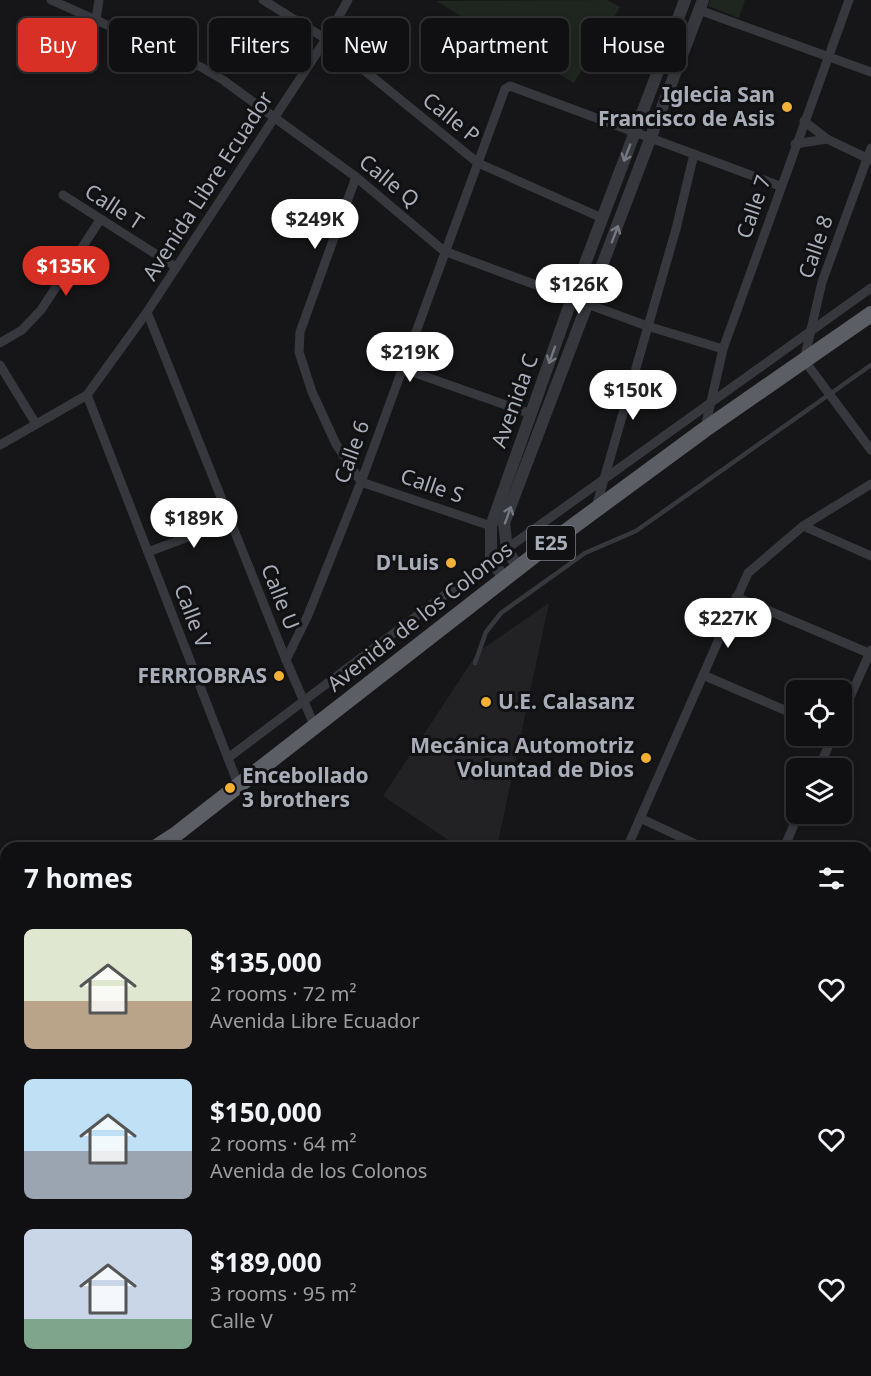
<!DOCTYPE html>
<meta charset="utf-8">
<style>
:root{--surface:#101012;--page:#19191b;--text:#f1f3f6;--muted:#9c9d9f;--line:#303032;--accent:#d93025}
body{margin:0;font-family:"Noto Sans",sans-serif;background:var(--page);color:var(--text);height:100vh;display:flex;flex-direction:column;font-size:22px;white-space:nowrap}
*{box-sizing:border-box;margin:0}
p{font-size:20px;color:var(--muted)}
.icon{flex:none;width:33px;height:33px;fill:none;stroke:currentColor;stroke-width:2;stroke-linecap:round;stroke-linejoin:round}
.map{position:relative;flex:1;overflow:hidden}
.side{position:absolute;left:0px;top:842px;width:872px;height:536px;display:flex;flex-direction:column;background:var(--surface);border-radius:18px 18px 0 0;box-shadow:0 3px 9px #0003,0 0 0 2px var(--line)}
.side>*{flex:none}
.banner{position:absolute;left:18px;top:18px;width:836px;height:54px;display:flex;gap:12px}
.tools{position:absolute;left:786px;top:680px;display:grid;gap:12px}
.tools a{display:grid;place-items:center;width:66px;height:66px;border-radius:9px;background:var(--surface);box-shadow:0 3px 9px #0003,0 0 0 2px var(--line);font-size:30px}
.price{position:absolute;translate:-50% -51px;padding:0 14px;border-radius:21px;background:#fff;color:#222;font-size:20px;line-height:39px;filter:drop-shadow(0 2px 3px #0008)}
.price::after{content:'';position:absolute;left:50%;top:36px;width:18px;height:14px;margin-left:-9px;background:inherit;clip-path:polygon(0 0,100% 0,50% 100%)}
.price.active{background:var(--accent);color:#fff}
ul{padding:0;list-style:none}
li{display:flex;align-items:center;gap:18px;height:150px;padding:0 24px}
li span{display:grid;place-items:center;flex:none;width:168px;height:120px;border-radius:9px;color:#555}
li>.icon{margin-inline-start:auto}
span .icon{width:72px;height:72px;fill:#fffc;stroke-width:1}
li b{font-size:26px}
h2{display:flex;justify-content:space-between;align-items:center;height:72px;padding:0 24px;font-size:26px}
.chip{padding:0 21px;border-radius:9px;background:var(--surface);box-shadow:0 3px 9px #0003,0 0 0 2px var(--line);font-size:21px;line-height:54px}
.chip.active{background:var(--accent);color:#fff}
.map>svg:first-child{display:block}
</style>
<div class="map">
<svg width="871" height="1376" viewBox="0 0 871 1376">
<defs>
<pattern id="park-dots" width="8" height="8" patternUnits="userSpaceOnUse" patternTransform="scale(1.5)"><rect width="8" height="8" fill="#1e261f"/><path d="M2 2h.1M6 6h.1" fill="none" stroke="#3c433d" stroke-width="1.8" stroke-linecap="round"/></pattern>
</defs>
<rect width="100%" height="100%" fill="#161618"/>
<!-- built -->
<polygon fill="#222225" points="549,603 497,847 459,847 383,796 478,652"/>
<!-- park -->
<polygon fill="url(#park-dots)" points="0,935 6,941 6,1039 0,1042"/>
<!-- pitch -->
<g fill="#1e261f">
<polygon points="607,0 620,7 574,83 436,1"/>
<polygon points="710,0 745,0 739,18 708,6"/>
</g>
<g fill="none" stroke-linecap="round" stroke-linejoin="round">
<!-- river -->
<g stroke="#2c353c" stroke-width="21">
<polyline points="0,1287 6,1288"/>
<polyline points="59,1371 61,1376"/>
</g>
<!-- service -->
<polyline stroke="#37383d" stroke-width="4.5" points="475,663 486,632 501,613 585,553 636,531 871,365"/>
<!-- minor -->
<g stroke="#37383d" stroke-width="9">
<polyline points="51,0 201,67 223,80 356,177 444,251 647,326 723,349"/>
<polyline points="263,0 326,39 478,163 602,218"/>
<polyline points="699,10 871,72"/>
<polyline points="96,19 99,0"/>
<polyline points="804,121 827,139"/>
<polyline points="795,144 827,139 871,160"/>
<polyline points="871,148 822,282 804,360 871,450"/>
<polyline points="356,177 300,332 299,352 312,392 336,444 361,482 491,526"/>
<polyline points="63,195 176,267"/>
<polyline points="147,312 286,660 315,727"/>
<polyline points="0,343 22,330 41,310 100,220"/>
<polyline points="0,365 36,424"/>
<polyline points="401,368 531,414"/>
<polyline points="87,395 238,784"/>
<polyline points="705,428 723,349 849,0"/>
<polyline points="0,445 87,395 147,312 326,39 348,0"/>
<polyline points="596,507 676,229 694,154"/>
<polyline points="803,526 871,556"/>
<polyline points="148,552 231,521"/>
<polyline points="736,597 871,654"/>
<polyline points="286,660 308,615 361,482 505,89 510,86 780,186"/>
<polyline points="703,675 796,715"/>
<polyline points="842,715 871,650"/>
<polyline points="228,758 491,560 871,288"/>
<polyline points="819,768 833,735"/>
<polyline points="640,818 704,848"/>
<polyline points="627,848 748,573 803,526 871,484"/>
<polyline points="784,848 799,813"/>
<polyline points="0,1195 6,1193"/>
<polyline points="866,1287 871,1286"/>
<polyline points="866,1320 871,1324"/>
<polyline points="397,1376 399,1371"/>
</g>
<!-- tertiary -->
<g stroke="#37383d" stroke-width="12">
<polyline points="519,569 507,550 504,523 703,0"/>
<polyline points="505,579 491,560 491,526 572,298 685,0"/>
<polyline points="866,948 871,906"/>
<polyline points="866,1078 871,1043"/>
<polyline points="802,1376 803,1371"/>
<polyline points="818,1376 819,1371"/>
</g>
<!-- primary -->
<g stroke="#53555c" stroke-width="15">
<polyline points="0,1105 6,1112"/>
<polyline points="144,1371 147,1376"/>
<polyline points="167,1371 169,1376"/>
</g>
<!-- trunk -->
<g stroke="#5b5e65" stroke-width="16">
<polyline points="155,848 175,835 549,544 704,430 871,314"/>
<polyline points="0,916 6,919"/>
<polyline points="0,1059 6,1056"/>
</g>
</g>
<!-- one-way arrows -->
<defs><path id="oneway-shaft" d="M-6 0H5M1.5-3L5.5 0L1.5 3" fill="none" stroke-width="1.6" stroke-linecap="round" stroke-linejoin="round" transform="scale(1.5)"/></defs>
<g stroke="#757881">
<use href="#oneway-shaft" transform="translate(627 153) rotate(111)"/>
<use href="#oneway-shaft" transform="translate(615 234) rotate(-69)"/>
<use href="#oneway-shaft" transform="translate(552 355) rotate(110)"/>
<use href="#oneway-shaft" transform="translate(508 515) rotate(-70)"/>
</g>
<!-- markers -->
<g fill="#f2b134" stroke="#111113" stroke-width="2">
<circle cx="787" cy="107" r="6"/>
<circle cx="451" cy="563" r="6"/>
<circle cx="279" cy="676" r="6"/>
<circle cx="486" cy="702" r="6"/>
<circle cx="646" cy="758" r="6"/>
<circle cx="230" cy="788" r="6"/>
</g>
<g text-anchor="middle" stroke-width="6" stroke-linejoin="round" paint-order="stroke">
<!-- shield labels -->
<rect fill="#111113" stroke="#7b7e86" stroke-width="1.5" x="527" y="526" width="48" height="34" rx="4.5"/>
<g font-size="20" font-weight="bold" fill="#a8adb8">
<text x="551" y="550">E25</text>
</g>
<!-- poi labels -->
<g font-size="21" font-weight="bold" fill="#a8adb8" stroke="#111113" text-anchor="end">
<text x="775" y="102">Iglecia San<tspan x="775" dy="24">Francisco de Asis</tspan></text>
<text x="439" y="570">D'Luis</text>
<text x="267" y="683">FERRIOBRAS</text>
<text x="498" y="709" text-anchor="start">U.E. Calasanz</text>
<text x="634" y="753">Mecánica Automotriz<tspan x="634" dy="24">Voluntad de Dios</tspan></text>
<text x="242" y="783" text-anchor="start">Encebollado<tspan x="242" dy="24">3 brothers</tspan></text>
</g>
<!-- street labels -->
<g font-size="21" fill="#a8adb8" stroke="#111113">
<text transform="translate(451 118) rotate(39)" y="7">Calle P</text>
<text transform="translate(389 181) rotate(39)" y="7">Calle Q</text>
<text transform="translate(208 186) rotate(-57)" y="7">Avenida Libre Ecuador</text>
<text transform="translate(114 207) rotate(33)" y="7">Calle T</text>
<text transform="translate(754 207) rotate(-71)" y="7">Calle 7</text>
<text transform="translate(816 247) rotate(-71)" y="7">Calle 8</text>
<text transform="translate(515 401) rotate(-70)" y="7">Avenida C</text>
<text transform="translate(352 452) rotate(-70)" y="7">Calle 6</text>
<text transform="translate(432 486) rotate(19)" y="7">Calle S</text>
<text transform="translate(280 597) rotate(68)" y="7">Calle U</text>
<text transform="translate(192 616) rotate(69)" y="7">Calle V</text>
<text transform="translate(420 617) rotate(-38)" y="7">Avenida de los Colonos</text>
</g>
</g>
</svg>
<div class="tools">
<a><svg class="icon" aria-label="locate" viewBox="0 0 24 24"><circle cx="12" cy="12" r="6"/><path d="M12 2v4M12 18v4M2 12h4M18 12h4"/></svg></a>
<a><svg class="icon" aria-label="layers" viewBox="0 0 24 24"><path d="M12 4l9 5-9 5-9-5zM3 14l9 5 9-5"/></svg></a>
</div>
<b class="price" style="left:315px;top:250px">$249K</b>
<b class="price active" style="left:66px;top:297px">$135K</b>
<b class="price" style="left:579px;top:315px">$126K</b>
<b class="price" style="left:410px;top:383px">$219K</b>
<b class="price" style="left:633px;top:421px">$150K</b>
<b class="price" style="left:194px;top:549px">$189K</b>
<b class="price" style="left:728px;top:649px">$227K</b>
<div class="banner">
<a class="chip active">Buy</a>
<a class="chip">Rent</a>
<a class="chip">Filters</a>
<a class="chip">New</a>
<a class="chip">Apartment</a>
<a class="chip">House</a>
</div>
<section class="side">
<h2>7 homes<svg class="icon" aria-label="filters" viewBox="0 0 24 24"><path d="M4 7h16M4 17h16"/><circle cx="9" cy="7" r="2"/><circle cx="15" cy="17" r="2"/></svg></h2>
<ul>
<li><span style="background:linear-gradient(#dfe7d0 60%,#b9a48a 0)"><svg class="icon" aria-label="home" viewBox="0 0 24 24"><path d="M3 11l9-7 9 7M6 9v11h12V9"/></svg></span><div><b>$135,000</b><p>2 rooms · 72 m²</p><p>Avenida Libre Ecuador</p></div><svg class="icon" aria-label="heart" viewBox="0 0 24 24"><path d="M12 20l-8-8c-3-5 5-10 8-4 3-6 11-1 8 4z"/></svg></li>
<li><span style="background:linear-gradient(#bfe0f5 60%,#9aa5b1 0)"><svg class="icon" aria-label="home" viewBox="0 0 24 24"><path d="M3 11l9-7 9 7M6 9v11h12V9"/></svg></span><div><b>$150,000</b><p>2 rooms · 64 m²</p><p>Avenida de los Colonos</p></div><svg class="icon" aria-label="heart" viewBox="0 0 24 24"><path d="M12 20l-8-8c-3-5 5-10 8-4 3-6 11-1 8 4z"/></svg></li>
<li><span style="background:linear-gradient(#c9d6e8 75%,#7fa58c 0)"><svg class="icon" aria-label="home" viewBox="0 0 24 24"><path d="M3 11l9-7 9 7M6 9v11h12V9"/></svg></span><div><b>$189,000</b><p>3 rooms · 95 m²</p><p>Calle V</p></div><svg class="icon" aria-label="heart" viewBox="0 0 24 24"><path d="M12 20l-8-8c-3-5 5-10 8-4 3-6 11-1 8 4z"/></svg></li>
</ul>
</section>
</div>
